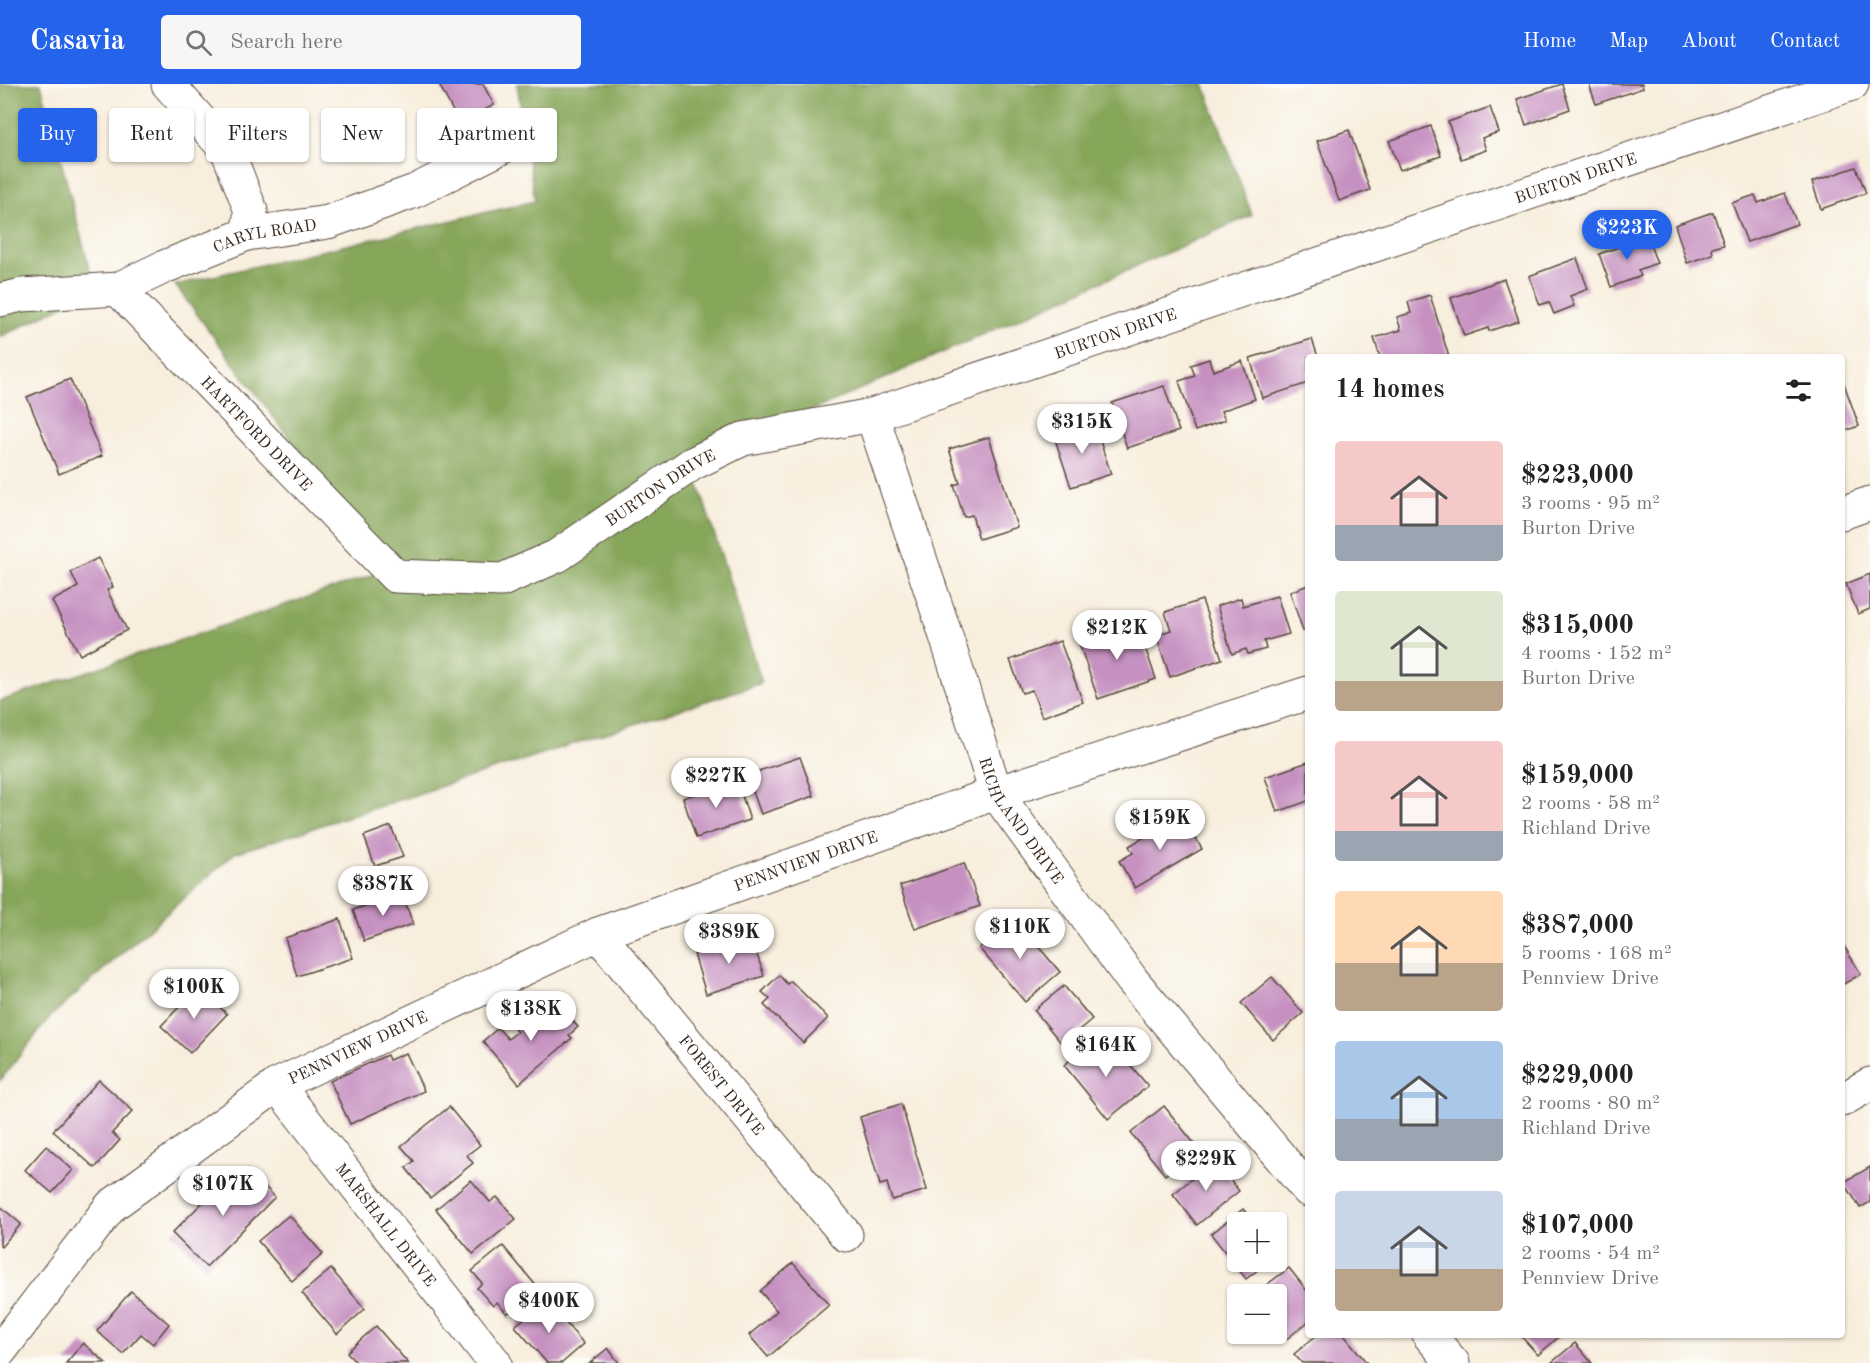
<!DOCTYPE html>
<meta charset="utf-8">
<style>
:root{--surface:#fff;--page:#f6f6f6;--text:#222;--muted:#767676;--accent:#2563eb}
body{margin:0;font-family:"Old Standard TT",serif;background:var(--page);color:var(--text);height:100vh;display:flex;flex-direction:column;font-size:22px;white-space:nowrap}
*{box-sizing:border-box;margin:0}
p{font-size:20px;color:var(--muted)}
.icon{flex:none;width:33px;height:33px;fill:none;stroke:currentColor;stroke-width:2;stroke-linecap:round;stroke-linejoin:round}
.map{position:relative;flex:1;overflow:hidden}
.panel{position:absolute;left:1305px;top:270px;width:540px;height:984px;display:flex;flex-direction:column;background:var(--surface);border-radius:6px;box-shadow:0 2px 4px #0004}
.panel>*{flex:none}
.guide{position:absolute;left:18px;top:24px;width:570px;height:54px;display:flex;gap:12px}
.controls{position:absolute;left:1227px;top:1128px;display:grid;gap:12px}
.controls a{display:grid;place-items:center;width:60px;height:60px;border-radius:6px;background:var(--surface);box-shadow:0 2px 4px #0004;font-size:30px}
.price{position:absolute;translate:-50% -51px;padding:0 14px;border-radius:21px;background:#fff;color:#222;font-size:20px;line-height:39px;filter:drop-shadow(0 2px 3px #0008)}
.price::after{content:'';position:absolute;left:50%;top:36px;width:18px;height:14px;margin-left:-9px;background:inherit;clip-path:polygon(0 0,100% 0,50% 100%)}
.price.active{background:var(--accent);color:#fff}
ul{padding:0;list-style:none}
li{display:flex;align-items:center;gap:18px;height:150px;padding:0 30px}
li span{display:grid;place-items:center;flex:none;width:168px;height:120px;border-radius:6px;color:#555}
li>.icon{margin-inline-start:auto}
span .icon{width:72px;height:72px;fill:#fffc;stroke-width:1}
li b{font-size:26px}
h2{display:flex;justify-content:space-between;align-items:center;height:72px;padding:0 30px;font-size:26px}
.pill{padding:0 21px;border-radius:6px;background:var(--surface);box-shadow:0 2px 4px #0004;font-size:21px;line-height:54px}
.pill.active{background:var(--accent);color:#fff}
header{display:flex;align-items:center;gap:36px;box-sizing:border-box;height:84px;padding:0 30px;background:var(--accent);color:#fff}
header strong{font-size:28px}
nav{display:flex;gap:33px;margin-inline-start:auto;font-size:21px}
.search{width:420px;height:54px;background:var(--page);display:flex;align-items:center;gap:15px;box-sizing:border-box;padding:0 21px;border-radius:6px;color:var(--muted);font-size:22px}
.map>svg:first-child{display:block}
</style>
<header>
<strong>Casavia</strong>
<div class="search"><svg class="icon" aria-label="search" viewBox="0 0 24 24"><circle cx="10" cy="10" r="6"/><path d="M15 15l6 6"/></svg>Search here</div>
<nav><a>Home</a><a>Map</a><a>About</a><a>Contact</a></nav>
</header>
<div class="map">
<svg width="1870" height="1279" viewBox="0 0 1870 1279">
<rect width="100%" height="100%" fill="#fdfcf7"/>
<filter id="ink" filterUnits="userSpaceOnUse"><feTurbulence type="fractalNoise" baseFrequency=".0167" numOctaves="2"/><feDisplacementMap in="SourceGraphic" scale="12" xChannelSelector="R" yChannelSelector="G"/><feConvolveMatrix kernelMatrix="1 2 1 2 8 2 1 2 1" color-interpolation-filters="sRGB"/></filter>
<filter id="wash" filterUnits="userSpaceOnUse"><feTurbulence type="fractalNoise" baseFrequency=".008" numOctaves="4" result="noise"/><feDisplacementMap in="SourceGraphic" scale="24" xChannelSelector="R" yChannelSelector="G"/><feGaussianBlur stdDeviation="1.35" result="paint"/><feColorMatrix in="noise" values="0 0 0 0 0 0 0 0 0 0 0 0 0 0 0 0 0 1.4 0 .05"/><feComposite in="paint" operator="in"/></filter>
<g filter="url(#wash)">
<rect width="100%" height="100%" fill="#f8eedd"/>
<!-- forest -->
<g fill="#86a65a" stroke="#60683c" stroke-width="1.5">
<polygon points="0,0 41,0 95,206 0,253"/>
<polygon points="517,0 1204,0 1252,131 692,380 762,599 235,769 49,934 0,997 0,617 388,486 175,201 535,117"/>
</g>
<g id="blocks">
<!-- building -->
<g fill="#c691c1">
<polygon points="439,0 483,0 494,21 459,39"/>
<polygon points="1562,0 1570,25 1526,41 1517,15"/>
<polygon points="1589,0 1642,0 1643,4 1596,20"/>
<polygon points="1490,23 1499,48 1482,54 1486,66 1461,75 1448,38"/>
<polygon points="1431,42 1441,72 1400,86 1389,57"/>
<polygon points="1349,46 1370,106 1339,117 1317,57"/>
<polygon points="1856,83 1866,109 1821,125 1812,98"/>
<polygon points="1785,109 1797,140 1747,158 1732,119 1755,111 1758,119"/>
<polygon points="1713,128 1724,161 1712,164 1713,170 1687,179 1675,141"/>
<polygon points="1647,153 1657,179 1638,186 1641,192 1611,203 1599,170"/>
<polygon points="1577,174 1588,205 1570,212 1574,222 1554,230 1549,218 1540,221 1529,192"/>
<polygon points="1504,195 1519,237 1489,247 1488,244 1464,252 1451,214"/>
<polygon points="1430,211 1449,273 1380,273 1374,254 1401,246 1397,233 1411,229 1408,218"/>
<polygon points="1312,255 1318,273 1308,273 1308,299 1262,314 1250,274"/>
<polygon points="1209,275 1213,287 1242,277 1255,315 1221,327 1225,336 1195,347 1179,297 1195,292 1191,281"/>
<polygon points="1842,294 1859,342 1842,348"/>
<polygon points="70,295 102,372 59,390 27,313"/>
<polygon points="1164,302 1179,347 1127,364 1112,319"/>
<polygon points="1094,339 1111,390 1071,403 1054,352"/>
<polygon points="989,353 1017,443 979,455 972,431 964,433 954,401 960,399 949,365"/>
<polygon points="98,474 113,503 107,506 127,546 80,571 52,517 78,503 71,488"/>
<polygon points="1870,490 1870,525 1858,530 1846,500"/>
<polygon points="1308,501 1308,546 1303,547 1290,508"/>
<polygon points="1277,512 1289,550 1264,557 1266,565 1248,570 1246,565 1232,570 1217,522 1241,514 1243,522"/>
<polygon points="1202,516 1222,575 1170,593 1156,551 1171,546 1165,528"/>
<polygon points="1137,540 1156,595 1098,615 1079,559"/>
<polygon points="1060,557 1083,618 1042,633 1032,606 1022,609 1010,576"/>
<polygon points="800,673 814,712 761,730 747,691"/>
<polygon points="1308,678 1308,717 1277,728 1265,693"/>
<polygon points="737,696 750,736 696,754 683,714"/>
<polygon points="1182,731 1202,765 1135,804 1119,777 1133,769 1129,762"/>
<polygon points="391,742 403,773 375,782 364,752"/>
<polygon points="964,779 980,822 915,845 900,802"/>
<polygon points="402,809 413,840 364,857 353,826"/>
<polygon points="1014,834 1060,888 1025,918 979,864"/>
<polygon points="340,835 353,874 297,892 285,854"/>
<polygon points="751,852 764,892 706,910 694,870"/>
<polygon points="1842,859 1861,890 1842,901"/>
<polygon points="779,891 787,900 791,897 828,934 803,959 764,921 770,915 762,908"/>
<polygon points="1272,893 1303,929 1273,956 1241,919"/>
<polygon points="1064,902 1092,935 1062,960 1034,926"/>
<polygon points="198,903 227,930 190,969 161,942"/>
<polygon points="546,923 555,933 563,926 578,943 569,951 572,954 519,1000 483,957 498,944 508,955 517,948 511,941 523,930 530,938"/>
<polygon points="1096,955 1114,977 1122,971 1148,1002 1108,1035 1064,981"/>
<polygon points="406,969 424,1007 350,1040 330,997 387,971 389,976"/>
<polygon points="99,996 133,1027 112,1049 120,1056 95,1084 53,1047"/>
<polygon points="901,1020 927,1106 892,1116 887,1099 880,1101 860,1033"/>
<polygon points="1164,1022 1198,1064 1165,1091 1131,1049"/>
<polygon points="449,1023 480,1061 467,1071 473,1079 430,1114 406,1084 414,1077 401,1062"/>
<polygon points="46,1062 73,1086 52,1109 25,1086"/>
<polygon points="1215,1076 1239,1107 1197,1141 1173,1110"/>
<polygon points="1870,1083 1870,1118 1860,1124 1844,1098"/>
<polygon points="247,1085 275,1113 206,1183 172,1149 224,1097 229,1102"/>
<polygon points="471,1096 490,1118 497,1113 516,1135 473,1170 436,1125"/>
<polygon points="0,1122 21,1140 1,1163 0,1162"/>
<polygon points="1243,1125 1253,1138 1238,1138 1238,1178 1268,1178 1246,1195 1211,1150"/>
<polygon points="289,1131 323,1170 292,1197 258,1157"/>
<polygon points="503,1162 538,1204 507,1230 497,1218 493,1222 477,1204 482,1199 472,1187"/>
<polygon points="793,1179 829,1221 768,1273 749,1251 777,1227 760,1207"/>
<polygon points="1289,1184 1308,1208 1308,1238 1284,1257 1276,1248 1276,1210 1260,1210 1257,1208"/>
<polygon points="331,1185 365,1225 337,1250 302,1209"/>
<polygon points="131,1207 169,1240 153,1260 141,1250 123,1270 97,1247"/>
<polygon points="546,1216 584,1260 562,1279 547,1279 515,1242"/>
<polygon points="376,1242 408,1279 357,1279 347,1268"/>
<polygon points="1317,1251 1344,1251 1367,1279 1302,1279 1294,1270"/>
<polygon points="1520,1251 1561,1251 1538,1271"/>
<polygon points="83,1259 106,1279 66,1279"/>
<polygon points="1575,1259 1592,1279 1551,1279"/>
<polygon points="608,1264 619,1279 590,1279"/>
</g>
</g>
</g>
<g filter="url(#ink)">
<use href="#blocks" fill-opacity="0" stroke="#57473b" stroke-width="1.5"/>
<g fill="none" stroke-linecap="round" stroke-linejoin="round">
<!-- minor casing -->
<g stroke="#57473b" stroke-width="35">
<g id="minor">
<polyline points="168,0 228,68 251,127 247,150"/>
<path id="s1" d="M 118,205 L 395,492 L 502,496 L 557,472 L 692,380 L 743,355 L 872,331 L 1852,0"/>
<path id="s2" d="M 0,216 L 22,211 L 118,205 L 164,183 L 247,150 L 328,138 L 415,107 L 522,53"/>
<path id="s3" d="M 872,331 L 943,543 L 996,709 L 1132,896 L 1308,1106"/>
<polyline points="1842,429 1870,419"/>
<path id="s4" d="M 598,850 L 846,1151"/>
<path id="s5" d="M 277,1001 L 495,1279"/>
<polyline points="1842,1016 1870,1000"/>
<polyline points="1429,1251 1453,1279"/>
<path id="s6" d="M 0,1267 L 111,1122 L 277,1001 L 598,850 L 996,709 L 1308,609"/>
</g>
</g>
<!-- minor -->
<use href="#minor" stroke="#fff" stroke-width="33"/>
</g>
</g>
<g text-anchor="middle" stroke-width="5" stroke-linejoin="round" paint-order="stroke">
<!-- street labels -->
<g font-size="16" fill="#3b2a1e" stroke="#fdfcf7">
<text dy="6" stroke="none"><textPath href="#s1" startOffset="1660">BURTON DRIVE</textPath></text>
<text dy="6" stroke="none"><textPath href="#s2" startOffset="276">CARYL ROAD</textPath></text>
<text dy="6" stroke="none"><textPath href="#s1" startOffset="1174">BURTON DRIVE</textPath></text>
<text dy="6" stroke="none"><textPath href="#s1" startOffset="200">HARTFORD DRIVE</textPath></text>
<text dy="6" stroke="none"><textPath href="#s1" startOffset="690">BURTON DRIVE</textPath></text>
<text dy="6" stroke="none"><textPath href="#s3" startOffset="434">RICHLAND DRIVE</textPath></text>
<text dy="6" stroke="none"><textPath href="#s6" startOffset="963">PENNVIEW DRIVE</textPath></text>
<text dy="6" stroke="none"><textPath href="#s6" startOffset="477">PENNVIEW DRIVE</textPath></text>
<text dy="6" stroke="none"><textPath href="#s4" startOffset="195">FOREST DRIVE</textPath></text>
<text dy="6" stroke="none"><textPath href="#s5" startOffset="177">MARSHALL DRIVE</textPath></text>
</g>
</g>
</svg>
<div class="controls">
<a>+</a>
<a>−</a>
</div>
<b class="price active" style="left:1627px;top:177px">$223K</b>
<b class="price" style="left:1082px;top:371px">$315K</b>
<b class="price" style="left:1117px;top:577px">$212K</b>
<b class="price" style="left:716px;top:725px">$227K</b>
<b class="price" style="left:1160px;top:767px">$159K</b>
<b class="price" style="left:383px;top:833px">$387K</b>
<b class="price" style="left:1020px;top:876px">$110K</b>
<b class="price" style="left:729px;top:881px">$389K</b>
<b class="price" style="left:194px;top:936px">$100K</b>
<b class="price" style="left:531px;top:958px">$138K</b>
<b class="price" style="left:1106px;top:994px">$164K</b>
<b class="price" style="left:1206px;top:1108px">$229K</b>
<b class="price" style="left:223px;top:1133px">$107K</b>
<b class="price" style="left:549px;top:1250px">$400K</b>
<div class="guide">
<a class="pill active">Buy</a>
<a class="pill">Rent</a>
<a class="pill">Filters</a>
<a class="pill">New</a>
<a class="pill">Apartment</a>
</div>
<section class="panel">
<h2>14 homes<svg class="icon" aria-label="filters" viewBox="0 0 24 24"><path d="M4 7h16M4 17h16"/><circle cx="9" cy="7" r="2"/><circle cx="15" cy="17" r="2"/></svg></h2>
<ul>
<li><span style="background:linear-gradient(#f6c9c9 70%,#9aa5b1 0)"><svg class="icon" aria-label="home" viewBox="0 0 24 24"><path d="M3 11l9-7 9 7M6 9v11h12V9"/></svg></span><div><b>$223,000</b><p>3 rooms · 95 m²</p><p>Burton Drive</p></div></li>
<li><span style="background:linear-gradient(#dfe7d0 75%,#b9a48a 0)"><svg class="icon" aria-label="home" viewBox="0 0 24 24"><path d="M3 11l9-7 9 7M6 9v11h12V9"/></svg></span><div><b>$315,000</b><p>4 rooms · 152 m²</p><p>Burton Drive</p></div></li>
<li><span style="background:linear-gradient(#f6c9c9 75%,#9aa5b1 0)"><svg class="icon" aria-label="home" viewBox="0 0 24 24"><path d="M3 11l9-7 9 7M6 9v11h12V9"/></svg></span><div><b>$159,000</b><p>2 rooms · 58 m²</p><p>Richland Drive</p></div></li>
<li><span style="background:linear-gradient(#ffd9b3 60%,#b9a48a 0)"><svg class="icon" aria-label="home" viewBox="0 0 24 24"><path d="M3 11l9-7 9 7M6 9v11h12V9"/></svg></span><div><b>$387,000</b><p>5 rooms · 168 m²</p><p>Pennview Drive</p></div></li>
<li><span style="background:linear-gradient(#a9c7e8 65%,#9aa5b1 0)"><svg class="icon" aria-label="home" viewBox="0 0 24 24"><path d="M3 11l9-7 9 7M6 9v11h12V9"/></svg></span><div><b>$229,000</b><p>2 rooms · 80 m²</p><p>Richland Drive</p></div></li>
<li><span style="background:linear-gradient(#c9d6e8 65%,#b9a48a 0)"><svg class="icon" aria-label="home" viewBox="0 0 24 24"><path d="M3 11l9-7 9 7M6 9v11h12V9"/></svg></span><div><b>$107,000</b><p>2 rooms · 54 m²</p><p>Pennview Drive</p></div></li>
</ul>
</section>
</div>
